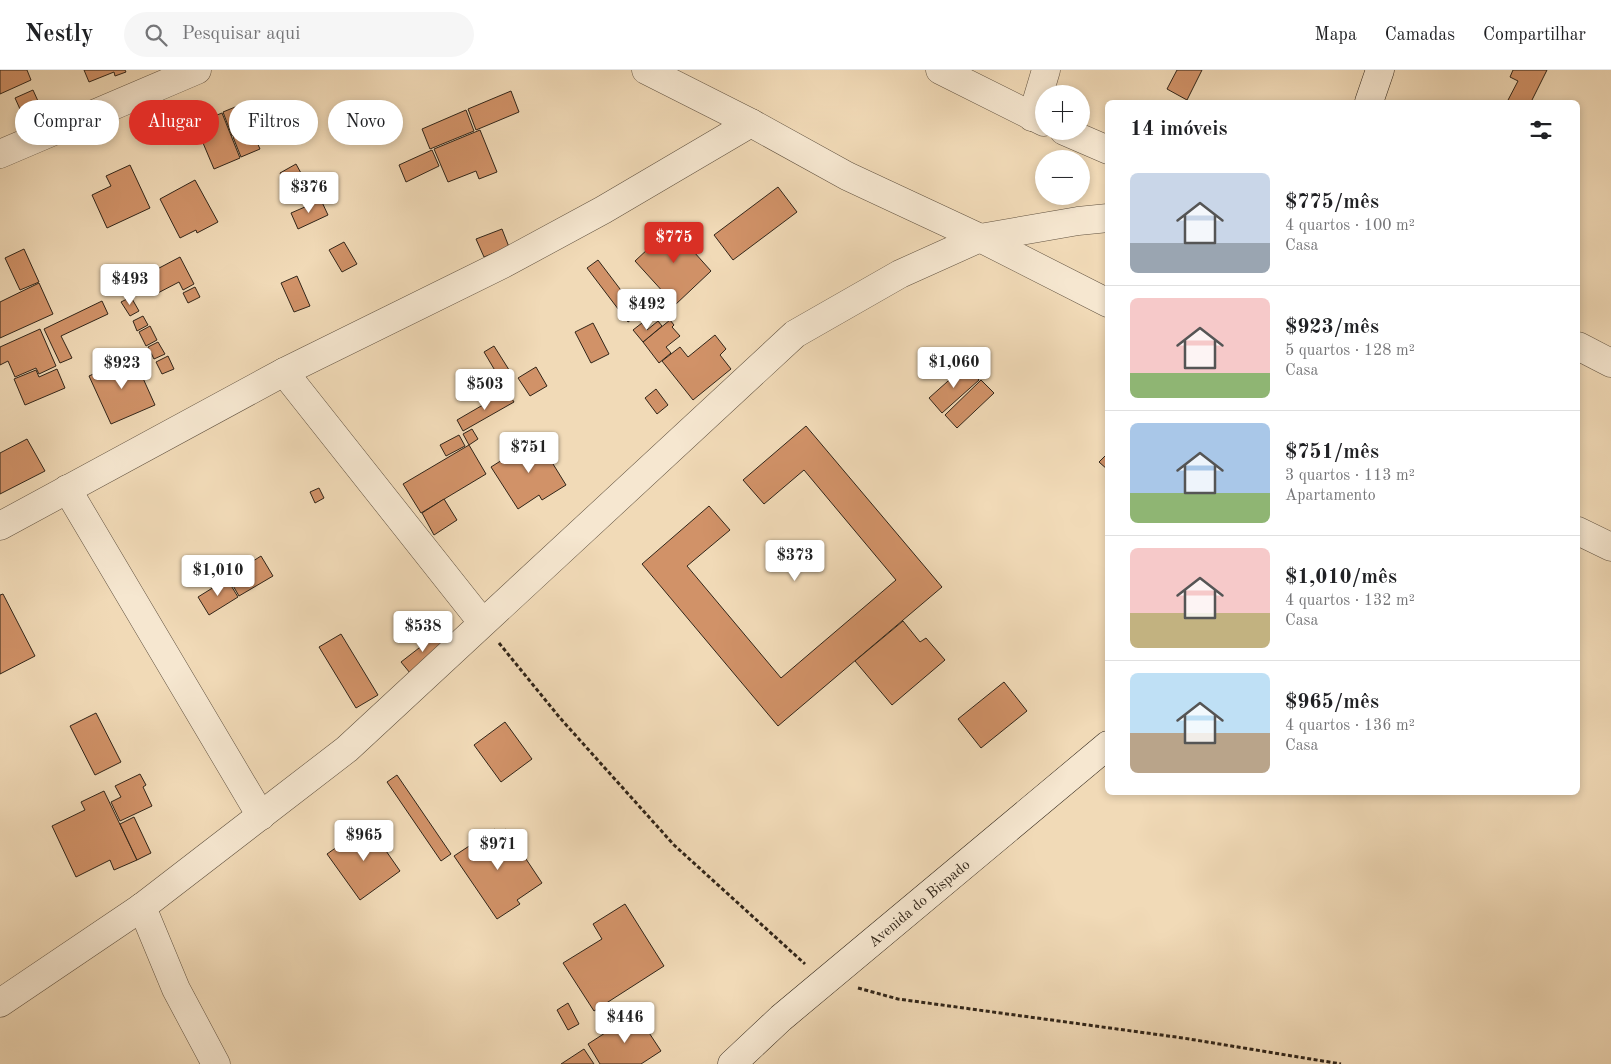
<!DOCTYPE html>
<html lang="pt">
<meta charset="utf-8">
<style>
:root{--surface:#fff;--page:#f6f6f6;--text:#202124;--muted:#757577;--line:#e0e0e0;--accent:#d93025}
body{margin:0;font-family:"Old Standard TT",serif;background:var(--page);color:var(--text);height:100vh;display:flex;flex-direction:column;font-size:19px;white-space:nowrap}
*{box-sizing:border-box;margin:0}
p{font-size:16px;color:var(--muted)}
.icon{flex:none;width:28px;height:28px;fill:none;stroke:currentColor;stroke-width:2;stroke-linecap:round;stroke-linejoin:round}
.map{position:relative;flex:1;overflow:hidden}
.panel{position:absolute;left:1105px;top:30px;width:475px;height:695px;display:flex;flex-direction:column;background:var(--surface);border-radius:8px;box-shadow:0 2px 8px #0003}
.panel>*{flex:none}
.top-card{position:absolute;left:15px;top:30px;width:475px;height:45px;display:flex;gap:10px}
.fabs{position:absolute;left:1035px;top:15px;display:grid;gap:10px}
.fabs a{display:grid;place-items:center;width:55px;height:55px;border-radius:50%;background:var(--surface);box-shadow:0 2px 8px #0003;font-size:25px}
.price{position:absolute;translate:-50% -42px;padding:0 11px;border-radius:5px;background:#fff;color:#222;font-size:16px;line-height:32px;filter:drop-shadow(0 1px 2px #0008)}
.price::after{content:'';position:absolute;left:50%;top:30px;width:15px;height:11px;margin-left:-8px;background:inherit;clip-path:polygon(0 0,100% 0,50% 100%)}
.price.active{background:var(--accent);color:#fff}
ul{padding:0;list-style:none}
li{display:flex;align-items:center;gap:15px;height:125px;padding:0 25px}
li+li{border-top:1px solid var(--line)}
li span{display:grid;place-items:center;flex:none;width:140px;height:100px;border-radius:8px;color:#555}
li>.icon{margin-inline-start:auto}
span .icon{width:60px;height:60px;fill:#fffc;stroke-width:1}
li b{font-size:21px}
h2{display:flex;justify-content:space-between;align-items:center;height:60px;padding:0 25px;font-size:21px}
.chip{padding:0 18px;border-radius:22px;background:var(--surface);box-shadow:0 2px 8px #0003;font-size:18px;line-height:45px}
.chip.active{background:var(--accent);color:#fff}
header{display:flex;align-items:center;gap:30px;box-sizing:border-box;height:70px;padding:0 25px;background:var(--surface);border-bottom:1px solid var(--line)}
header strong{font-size:24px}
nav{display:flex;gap:28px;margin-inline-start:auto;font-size:18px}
.search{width:350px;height:45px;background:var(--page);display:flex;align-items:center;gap:12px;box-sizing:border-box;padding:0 18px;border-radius:28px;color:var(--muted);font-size:19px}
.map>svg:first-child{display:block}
</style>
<header>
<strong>Nestly</strong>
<div class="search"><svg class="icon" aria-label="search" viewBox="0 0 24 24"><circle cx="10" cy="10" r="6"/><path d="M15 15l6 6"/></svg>Pesquisar aqui</div>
<nav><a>Mapa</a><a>Camadas</a><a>Compartilhar</a></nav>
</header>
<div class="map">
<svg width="1611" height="994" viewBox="0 0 1611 994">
<rect width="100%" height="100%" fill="#f1dab7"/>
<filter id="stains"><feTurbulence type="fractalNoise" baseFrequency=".004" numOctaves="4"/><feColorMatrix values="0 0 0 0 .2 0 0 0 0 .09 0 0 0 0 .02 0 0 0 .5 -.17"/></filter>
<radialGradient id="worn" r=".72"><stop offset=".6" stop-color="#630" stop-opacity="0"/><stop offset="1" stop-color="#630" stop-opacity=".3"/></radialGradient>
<!-- building -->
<g fill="#d19268" stroke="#312519">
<polygon points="0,0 27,0 31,10 0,24"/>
<polygon points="84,0 125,0 126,2 115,6 114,2 89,12"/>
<polygon points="1177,0 1202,0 1187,30 1167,19"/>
<polygon points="1513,0 1547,0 1531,32 1507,32 1518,11 1510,7"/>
<polygon points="33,20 47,51 29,59 15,28"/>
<polygon points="511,21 519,42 476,60 468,39"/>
<polygon points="240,35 249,59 232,66 223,42"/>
<polygon points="466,40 474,61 430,79 422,59"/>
<polygon points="222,43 240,88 214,99 195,54"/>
<polygon points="251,59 260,79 241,87 233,67"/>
<polygon points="480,60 497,102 479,109 476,101 448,112 434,79"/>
<polygon points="432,80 439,96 406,112 399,95"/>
<polygon points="296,94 312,123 295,132 280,103"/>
<polygon points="130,95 150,138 107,158 92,125 111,116 106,106"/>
<polygon points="195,110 218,152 197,163 196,160 180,168 160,129"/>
<polygon points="778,117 797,142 733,190 714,165"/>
<polygon points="321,130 328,145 298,159 291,143"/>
<polygon points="677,152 699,176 694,182 711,201 675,235 635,191"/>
<polygon points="502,159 509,177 484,187 476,169"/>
<polygon points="344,172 357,194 342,202 329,180"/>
<polygon points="24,179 39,212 20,220 5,188"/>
<polygon points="180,187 194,214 183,220 179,212 154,225 144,206"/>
<polygon points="598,190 639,244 628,252 587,198"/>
<polygon points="297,206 310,236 294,242 281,213"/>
<polygon points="39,213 53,244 0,268 0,232"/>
<polygon points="195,217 200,227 188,233 183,223"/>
<polygon points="131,227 139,241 130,246 121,232"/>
<polygon points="102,231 108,244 61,266 72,288 60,293 44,259"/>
<polygon points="143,246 148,255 137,261 133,251"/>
<polygon points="670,250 674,255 672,257 680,266 666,277 671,283 659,293 643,272"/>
<polygon points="658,251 662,256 643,272 633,260 642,253 647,260"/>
<polygon points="593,253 609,284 591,293 575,262"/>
<polygon points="150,256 157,270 146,276 139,262"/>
<polygon points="40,259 56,296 39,304 36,298 15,307 8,291 0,295 0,277"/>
<polygon points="715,265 726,279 720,285 731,299 693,330 662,291 680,277 688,287"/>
<polygon points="158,272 165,284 154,289 148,277"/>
<polygon points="494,276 511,303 500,309 484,282"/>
<polygon points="133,286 155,335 111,354 89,306"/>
<polygon points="168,286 174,299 162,304 156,292"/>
<polygon points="966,295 979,310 942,343 929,328"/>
<polygon points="536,297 547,316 530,326 518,308"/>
<polygon points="57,299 65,318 25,335 14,309 36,300 39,307"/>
<polygon points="981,310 994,323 957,358 945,345"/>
<polygon points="656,319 668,335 657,344 645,328"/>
<polygon points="507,321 514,332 463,361 457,350"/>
<polygon points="806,356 942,517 778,656 642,494 709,436 730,460 687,496 781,608 896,510 804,400 764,434 743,410"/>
<polygon points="472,359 478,369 469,375 463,364"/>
<polygon points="459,365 465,376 446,386 440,375"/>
<polygon points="537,368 566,415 542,430 539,425 518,439 491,397"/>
<polygon points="27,369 45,401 0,424 0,383"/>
<polygon points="469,375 486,404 421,443 403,414"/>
<polygon points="1108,383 1108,400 1099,392"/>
<polygon points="319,418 324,428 315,433 310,422"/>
<polygon points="444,429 457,450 434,465 422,443"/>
<polygon points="261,486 273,506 239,526 228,507"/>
<polygon points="227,509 238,527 209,545 198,527"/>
<polygon points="3,524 35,586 0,604 0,525"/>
<polygon points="903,551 920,572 926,568 945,590 892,635 855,591"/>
<polygon points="341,564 378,625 356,638 319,577"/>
<polygon points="437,564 446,574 410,603 401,592"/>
<polygon points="1004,612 1027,641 981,678 958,649"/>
<polygon points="96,643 121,692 95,705 70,656"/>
<polygon points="505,652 532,689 501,712 474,675"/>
<polygon points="140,704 146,715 143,717 152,736 120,751 111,732 121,727 115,716"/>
<polygon points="397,705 451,784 441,791 387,712"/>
<polygon points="104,721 137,790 114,800 110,790 76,807 52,756 85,740 81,732"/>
<polygon points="134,747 151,783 137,790 120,754"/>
<polygon points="368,755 400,801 360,830 327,784"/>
<polygon points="495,759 499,764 506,759 542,813 517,830 520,834 497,849 454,786"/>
<polygon points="625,834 664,896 594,941 563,893 602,869 593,854"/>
<polygon points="568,933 579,954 568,960 557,940"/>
<polygon points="636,943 661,981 641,994 600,994 588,974"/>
<polygon points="584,979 594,994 561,994"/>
</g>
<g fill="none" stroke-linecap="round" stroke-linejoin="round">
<!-- street casing -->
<g stroke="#615240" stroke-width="29">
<g id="street">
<polyline points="646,0 751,53 847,106 980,168 1108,233"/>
<polyline points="940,0 1044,52"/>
<polyline points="1032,47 1046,0"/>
<polyline points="1064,61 1108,80"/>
<polyline points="0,84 197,0"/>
<polyline points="1578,276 1611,293"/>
<polyline points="284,302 482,552"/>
<polyline points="67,419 261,746"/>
<polyline points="0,456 284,302 505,193 603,140 751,53"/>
<polyline points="1578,461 1611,477"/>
<polyline points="142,837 176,919 216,994"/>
<polyline points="0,933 142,837 347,679 795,264 900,204 980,168 1078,151 1108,148"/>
</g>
</g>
<!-- secondary casing -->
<g stroke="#312519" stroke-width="29">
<g id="secondary">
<polyline points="1369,32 1380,0"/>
<polyline points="732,994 781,948 1108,675"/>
</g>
</g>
<!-- path -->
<g stroke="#312519" stroke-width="3" stroke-dasharray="4 2.5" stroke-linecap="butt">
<polyline points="499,573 560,648 674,775 805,894"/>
<polyline points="858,918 898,929 1183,968 1341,994"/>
</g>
<!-- street -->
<use href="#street" stroke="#f6e7d0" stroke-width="28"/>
<!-- secondary -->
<use href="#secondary" stroke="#f6e7d0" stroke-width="28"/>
</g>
<g text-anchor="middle" stroke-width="4" stroke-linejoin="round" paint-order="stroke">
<!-- street labels -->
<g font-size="15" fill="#312519" stroke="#f6e7d0">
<text transform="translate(919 833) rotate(-40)" y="5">Avenida do Bispado</text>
</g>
</g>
<rect width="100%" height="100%" filter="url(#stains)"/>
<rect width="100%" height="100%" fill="url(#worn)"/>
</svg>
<div class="fabs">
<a>+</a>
<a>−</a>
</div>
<b class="price" style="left:309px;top:144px">$376</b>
<b class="price active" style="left:674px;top:194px">$775</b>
<b class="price" style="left:130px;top:236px">$493</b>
<b class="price" style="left:647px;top:261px">$492</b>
<b class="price" style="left:954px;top:319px">$1,060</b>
<b class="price" style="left:122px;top:320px">$923</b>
<b class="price" style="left:485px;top:341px">$503</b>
<b class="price" style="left:529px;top:404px">$751</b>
<b class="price" style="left:795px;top:512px">$373</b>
<b class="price" style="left:218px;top:527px">$1,010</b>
<b class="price" style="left:423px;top:583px">$538</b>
<b class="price" style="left:364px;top:792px">$965</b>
<b class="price" style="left:498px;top:801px">$971</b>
<b class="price" style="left:625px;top:974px">$446</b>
<div class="top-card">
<a class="chip">Comprar</a>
<a class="chip active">Alugar</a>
<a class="chip">Filtros</a>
<a class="chip">Novo</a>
</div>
<section class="panel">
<h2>14 imóveis<svg class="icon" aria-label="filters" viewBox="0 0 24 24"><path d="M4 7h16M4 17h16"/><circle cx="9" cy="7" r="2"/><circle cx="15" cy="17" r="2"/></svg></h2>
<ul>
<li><span style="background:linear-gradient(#c9d6e8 70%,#9aa5b1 0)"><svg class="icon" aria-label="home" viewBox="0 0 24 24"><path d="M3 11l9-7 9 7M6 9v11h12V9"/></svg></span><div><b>$775/mês</b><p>4 quartos · 100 m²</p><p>Casa</p></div></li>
<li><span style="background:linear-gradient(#f6c9c9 75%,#8fb573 0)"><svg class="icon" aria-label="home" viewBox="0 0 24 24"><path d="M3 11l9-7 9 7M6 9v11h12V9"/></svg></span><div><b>$923/mês</b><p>5 quartos · 128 m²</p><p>Casa</p></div></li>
<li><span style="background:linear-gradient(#a9c7e8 70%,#8fb573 0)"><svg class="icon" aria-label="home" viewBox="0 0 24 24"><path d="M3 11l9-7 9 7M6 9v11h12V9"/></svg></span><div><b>$751/mês</b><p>3 quartos · 113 m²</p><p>Apartamento</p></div></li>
<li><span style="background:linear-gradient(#f6c9c9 65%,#c2b280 0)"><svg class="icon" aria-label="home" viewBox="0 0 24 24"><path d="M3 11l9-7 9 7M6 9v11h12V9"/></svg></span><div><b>$1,010/mês</b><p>4 quartos · 132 m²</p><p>Casa</p></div></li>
<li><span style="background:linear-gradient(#bfe0f5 60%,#b9a48a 0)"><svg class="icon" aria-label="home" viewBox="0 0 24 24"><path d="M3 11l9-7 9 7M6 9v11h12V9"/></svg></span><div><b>$965/mês</b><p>4 quartos · 136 m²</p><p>Casa</p></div></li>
</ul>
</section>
</div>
